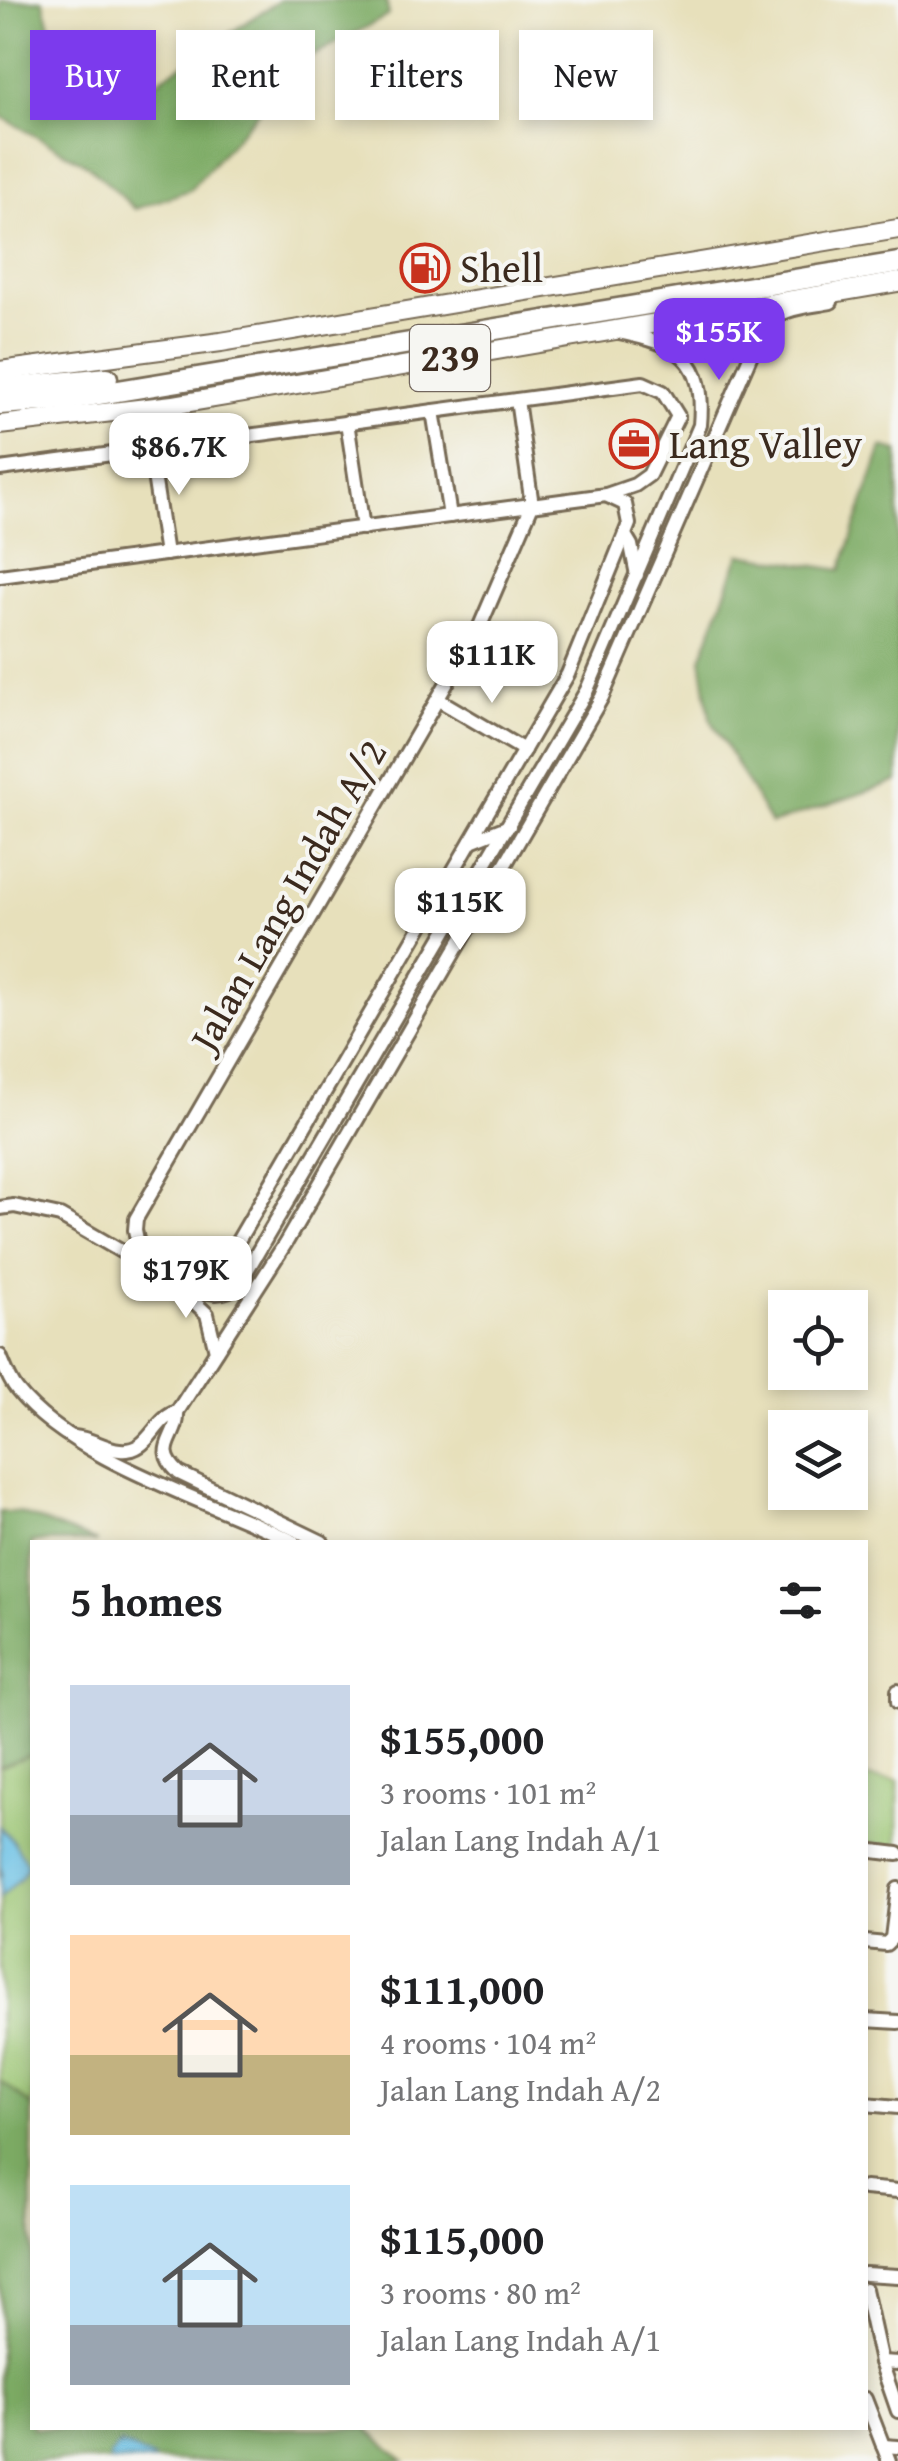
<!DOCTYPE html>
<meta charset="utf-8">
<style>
:root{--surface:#fff;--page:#f2f2f2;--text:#202124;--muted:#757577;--accent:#7c3aed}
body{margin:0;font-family:"Gentium Book Plus",serif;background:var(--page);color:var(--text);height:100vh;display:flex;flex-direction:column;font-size:38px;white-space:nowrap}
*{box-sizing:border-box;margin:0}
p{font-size:32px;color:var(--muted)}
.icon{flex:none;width:55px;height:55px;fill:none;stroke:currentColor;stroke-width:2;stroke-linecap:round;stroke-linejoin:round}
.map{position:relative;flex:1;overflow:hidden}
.sheet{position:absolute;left:30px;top:1540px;width:838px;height:890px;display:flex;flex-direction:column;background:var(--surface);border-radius:0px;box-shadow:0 5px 15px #0003}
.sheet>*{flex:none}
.guide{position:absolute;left:30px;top:30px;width:840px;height:90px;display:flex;gap:20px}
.buttons{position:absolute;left:768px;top:1290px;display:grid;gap:20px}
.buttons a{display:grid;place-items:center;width:100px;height:100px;border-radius:0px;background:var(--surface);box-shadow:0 5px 15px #0003;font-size:50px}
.price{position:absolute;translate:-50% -85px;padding:0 22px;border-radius:20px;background:#fff;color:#222;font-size:32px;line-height:65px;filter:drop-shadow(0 2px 5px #0008)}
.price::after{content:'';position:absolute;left:50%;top:60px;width:30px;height:22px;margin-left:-15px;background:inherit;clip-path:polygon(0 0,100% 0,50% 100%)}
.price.selected{background:var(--accent);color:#fff}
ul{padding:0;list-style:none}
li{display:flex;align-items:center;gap:30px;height:250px;padding:0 40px}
li span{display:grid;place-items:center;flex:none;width:280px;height:200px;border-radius:0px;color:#555}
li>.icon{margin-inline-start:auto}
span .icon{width:120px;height:120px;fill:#fffc;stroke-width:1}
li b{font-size:42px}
h2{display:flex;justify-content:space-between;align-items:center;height:120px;padding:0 40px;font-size:42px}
.chip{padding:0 35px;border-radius:0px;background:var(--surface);box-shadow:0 5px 15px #0003;font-size:35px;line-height:90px}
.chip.selected{background:var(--accent);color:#fff}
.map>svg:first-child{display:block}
</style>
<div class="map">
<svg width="898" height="2461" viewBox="0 0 898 2461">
<rect width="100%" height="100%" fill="#f6f6f2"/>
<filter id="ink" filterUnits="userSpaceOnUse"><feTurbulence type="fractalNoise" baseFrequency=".01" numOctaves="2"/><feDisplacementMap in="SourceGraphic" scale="20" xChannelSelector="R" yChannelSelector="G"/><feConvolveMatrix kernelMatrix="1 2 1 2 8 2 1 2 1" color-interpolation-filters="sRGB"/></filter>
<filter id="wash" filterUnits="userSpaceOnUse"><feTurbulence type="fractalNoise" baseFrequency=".0048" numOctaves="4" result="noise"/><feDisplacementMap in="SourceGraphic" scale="40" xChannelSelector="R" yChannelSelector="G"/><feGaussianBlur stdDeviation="2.25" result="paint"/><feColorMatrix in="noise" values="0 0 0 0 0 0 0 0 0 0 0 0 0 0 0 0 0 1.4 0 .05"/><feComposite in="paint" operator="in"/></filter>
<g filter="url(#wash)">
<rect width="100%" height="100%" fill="#e7e0bb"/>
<!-- green -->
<g fill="#9ac471" stroke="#6a7748" stroke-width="2.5">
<path d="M 32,1754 L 32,2106 L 0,2081 L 0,1898 L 21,1878 L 28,1866 C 16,1851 16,1842 0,1827 L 0,1767 Z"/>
<polygon points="865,1777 898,1781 898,1848 865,1843"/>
</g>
<!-- forest -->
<g fill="#7baa63" stroke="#5b6a40" stroke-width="2.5">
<polygon points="43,0 60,61 129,100 280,0 386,0 389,15 303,61 190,190 135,209 89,166 0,116 0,1"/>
<polygon points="882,447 898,451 898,781 771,824 710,718 701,659 740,554 841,570"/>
<polygon points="0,1512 18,1512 97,1542 32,1542 32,1754 0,1767"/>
<polygon points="0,2081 32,2106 32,2428 370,2428 369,2431 404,2461 0,2461"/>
</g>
<!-- water -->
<g fill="#68c0e5" stroke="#527582" stroke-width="2.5">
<path d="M 0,1827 C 13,1839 21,1852 28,1866 L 21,1878 L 0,1898 Z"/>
<polygon points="119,2444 152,2458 153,2461 110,2461 110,2456"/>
</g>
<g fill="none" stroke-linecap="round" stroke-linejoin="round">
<!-- ferry -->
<polyline stroke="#48575a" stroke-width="2.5" stroke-dasharray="12 10" stroke-linecap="butt" points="0,1867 3,1877"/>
</g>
</g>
<g filter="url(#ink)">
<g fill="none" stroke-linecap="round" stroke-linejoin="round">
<!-- minor casing -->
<g stroke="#776a55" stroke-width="18">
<g id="minor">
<polyline points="517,400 532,505"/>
<polyline points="433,411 450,516"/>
<polyline points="347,422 363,528"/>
<polyline points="150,449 166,554"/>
<polyline points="0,469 643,383 663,392 678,416 649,475 635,485 606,495 0,576"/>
<polyline points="625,535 631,545 637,575"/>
<polyline points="439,700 524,750"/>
<polyline points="471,841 509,826"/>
<polyline points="0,1208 14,1206 60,1216 171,1280 207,1314 216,1351"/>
<polyline points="142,1263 135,1230 136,1219 480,626 532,505"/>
<path d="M 171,1280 C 196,1287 217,1303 239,1284 L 587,690 L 700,425 C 706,357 678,344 619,332"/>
<polyline points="188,1285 209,1281 221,1270 568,674 629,524 625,504 606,495"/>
<path d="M 0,1356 C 5,1368 9,1380 17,1390 C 74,1462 212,1501 294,1542"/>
<path d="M 74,1437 C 91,1438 104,1449 120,1450 C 150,1453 153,1419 177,1412"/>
<path d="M 322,1542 L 179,1473 C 151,1447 179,1439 177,1412 L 285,1244 L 602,697 L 762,329 C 780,307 805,307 831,302"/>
<polyline points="898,1691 898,1702"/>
<polyline points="865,1850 898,1854"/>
<polyline points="865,1942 886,1944 892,1938 898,1889"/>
<polyline points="865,2020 898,2022"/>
<polyline points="865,2104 898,2107"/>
<polyline points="865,2188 898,2191"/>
<polyline points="865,2274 898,2276"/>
<polyline points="865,2289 881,2362 898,2411"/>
<polyline points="881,2362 898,2363"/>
<polyline points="865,2399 889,2461"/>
<polyline points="883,2446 898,2447"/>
</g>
</g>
<!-- major casing -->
<g stroke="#776a55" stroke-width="22">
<g id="major">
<polyline points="0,371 221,342 898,229"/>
<polyline points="0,425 173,405 898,282"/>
</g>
</g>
<!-- highway casing -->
<g stroke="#776a55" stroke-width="25">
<g id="highway">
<polyline points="0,389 107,378"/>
<polyline points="0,404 69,399 898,263"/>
</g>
</g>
<!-- minor -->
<use href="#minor" stroke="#fff" stroke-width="12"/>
<!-- major -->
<use href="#major" stroke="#fff" stroke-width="18"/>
<!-- highway -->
<use href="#highway" stroke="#fff" stroke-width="20"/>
</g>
</g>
<!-- icons -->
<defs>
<g id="fuel-ring" transform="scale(2.5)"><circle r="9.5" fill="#f6f6f2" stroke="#c8321e" stroke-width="1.5"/><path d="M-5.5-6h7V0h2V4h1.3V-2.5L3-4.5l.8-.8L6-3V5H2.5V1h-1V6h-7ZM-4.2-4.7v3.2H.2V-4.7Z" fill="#c8321e"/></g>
<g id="office-ring" transform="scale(2.5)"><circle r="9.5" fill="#f6f6f2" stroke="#c8321e" stroke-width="1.5"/><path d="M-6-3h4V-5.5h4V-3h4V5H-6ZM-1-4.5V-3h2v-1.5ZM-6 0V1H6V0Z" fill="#c8321e"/></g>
</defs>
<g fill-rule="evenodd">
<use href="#fuel-ring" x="425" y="268"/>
<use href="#office-ring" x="634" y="444"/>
</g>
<g text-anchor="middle" stroke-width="8" stroke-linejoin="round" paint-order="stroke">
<!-- shield labels -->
<rect fill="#f6f6f2" stroke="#73675e" stroke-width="2.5" x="410" y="325" width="80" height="66" rx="8"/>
<g font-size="38" font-weight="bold" fill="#3b2a1e">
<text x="450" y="371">239</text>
</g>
<!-- poi labels -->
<g font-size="40" fill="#3b2a1e" stroke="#f6f6f2" text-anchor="start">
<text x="460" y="282">Shell</text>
<text x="669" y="458">Lang Valley</text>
</g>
<!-- street labels -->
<g font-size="40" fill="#3b2a1e" stroke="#f6f6f2">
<text transform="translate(288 895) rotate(-60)" y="14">Jalan Lang Indah A/2</text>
</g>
</g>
</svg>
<div class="buttons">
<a><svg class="icon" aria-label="locate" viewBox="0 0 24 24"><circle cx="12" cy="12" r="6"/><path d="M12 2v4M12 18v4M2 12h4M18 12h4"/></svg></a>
<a><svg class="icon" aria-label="layers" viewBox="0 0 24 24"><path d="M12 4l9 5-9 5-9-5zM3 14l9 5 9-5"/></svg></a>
</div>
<b class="price selected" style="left:719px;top:383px">$155K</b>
<b class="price" style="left:179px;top:498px">$86.7K</b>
<b class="price" style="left:492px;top:706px">$111K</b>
<b class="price" style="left:460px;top:953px">$115K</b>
<b class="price" style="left:186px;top:1321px">$179K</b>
<div class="guide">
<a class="chip selected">Buy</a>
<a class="chip">Rent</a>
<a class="chip">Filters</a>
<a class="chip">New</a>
</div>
<section class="sheet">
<h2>5 homes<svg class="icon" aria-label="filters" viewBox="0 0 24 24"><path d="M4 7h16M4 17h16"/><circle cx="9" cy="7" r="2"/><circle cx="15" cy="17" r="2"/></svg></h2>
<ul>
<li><span style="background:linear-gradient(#c9d6e8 65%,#9aa5b1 0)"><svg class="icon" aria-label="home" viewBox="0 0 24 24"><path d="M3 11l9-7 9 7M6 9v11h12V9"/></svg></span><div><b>$155,000</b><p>3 rooms · 101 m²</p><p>Jalan Lang Indah A/1</p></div></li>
<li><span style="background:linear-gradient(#ffd9b3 60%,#c2b280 0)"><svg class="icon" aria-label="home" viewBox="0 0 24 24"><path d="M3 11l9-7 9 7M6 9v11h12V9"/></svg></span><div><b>$111,000</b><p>4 rooms · 104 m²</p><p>Jalan Lang Indah A/2</p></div></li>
<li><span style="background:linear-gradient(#bfe0f5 70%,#9aa5b1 0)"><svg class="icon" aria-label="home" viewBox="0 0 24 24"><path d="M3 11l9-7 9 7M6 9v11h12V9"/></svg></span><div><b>$115,000</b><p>3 rooms · 80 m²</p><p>Jalan Lang Indah A/1</p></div></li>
</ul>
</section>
</div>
